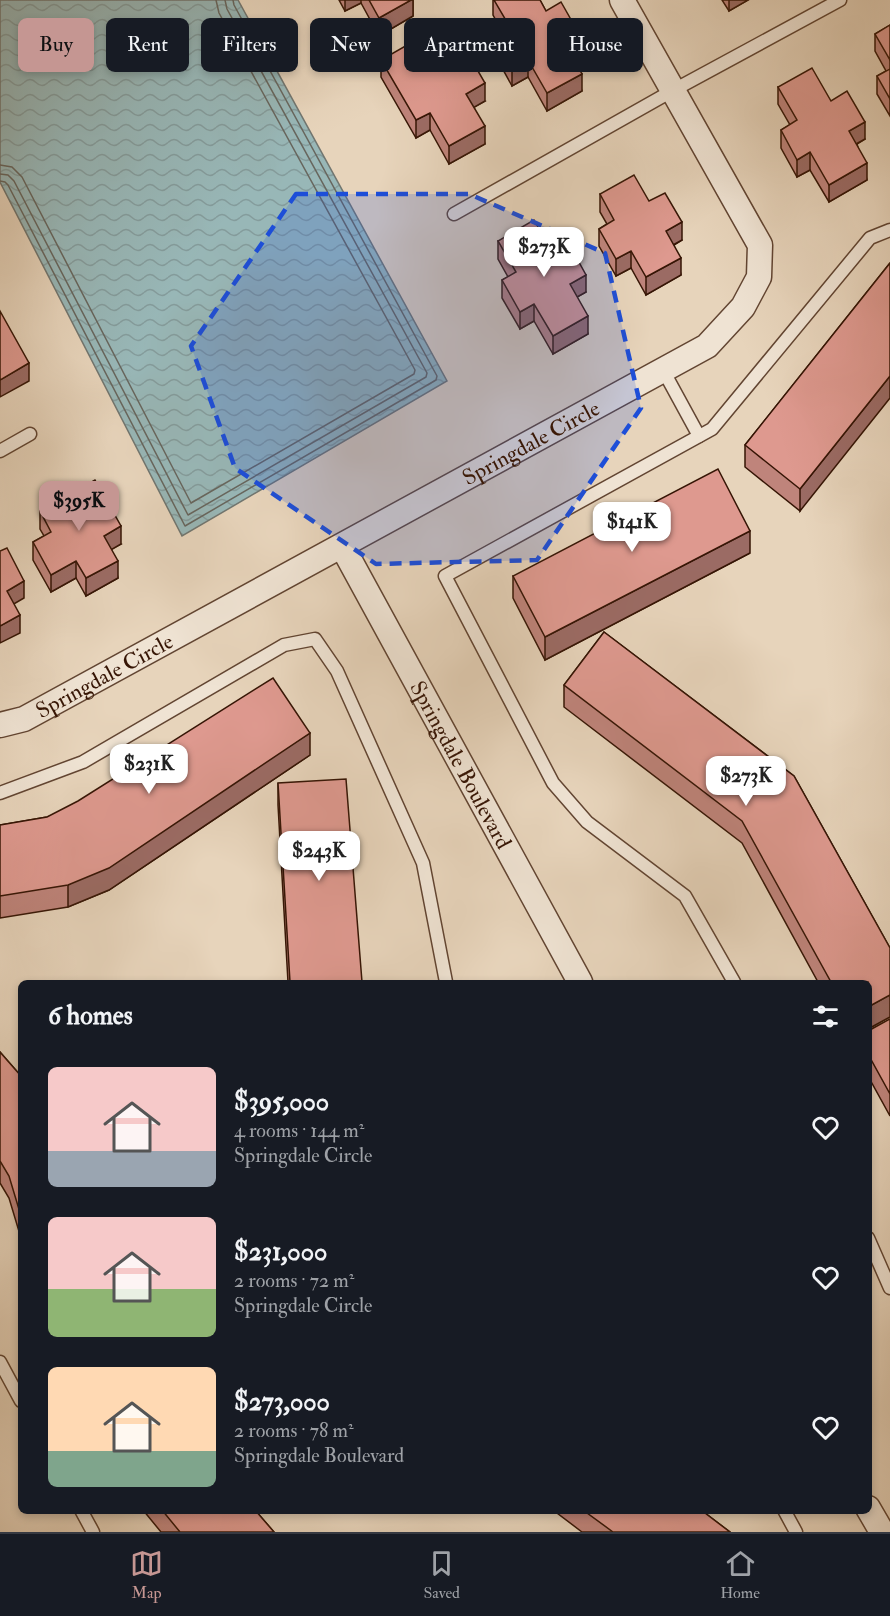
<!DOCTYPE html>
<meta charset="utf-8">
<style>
:root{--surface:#171b24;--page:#242831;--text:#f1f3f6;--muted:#9ea1a6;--line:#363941;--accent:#c59692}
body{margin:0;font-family:"IM FELL Double Pica",serif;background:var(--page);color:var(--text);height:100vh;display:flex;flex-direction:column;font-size:22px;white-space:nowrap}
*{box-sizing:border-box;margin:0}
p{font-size:20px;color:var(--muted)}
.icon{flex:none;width:33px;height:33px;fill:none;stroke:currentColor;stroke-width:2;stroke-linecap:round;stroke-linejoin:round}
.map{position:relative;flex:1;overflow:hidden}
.panel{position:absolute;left:18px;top:980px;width:854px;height:534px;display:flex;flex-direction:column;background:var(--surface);border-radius:9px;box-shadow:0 3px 9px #0003}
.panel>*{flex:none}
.hud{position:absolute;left:18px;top:18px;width:855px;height:54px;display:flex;gap:12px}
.price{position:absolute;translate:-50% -51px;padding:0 14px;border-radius:12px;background:#fff;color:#222;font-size:20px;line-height:39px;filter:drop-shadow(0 2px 3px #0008)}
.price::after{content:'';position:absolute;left:50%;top:36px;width:18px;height:14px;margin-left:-9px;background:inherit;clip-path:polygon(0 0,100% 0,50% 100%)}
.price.on{background:var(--accent);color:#111}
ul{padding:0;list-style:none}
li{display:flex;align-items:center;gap:18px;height:150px;padding:0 30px}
li span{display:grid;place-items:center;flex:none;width:168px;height:120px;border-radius:9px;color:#555}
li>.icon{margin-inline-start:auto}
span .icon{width:72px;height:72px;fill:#fffc;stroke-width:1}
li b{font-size:26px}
h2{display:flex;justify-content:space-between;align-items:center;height:72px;padding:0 30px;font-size:26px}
.tag{padding:0 21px;border-radius:9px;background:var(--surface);box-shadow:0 3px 9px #0003;font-size:21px;line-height:54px}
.tag.on{background:var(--accent);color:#111}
.dock{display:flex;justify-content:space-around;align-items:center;height:84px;border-top:2px solid var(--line);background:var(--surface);font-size:16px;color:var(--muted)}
.dock a{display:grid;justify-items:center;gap:3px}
.dock .on{color:var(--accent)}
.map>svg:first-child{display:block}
</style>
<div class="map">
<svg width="890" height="1532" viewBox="0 0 890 1532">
<defs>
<pattern id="water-waves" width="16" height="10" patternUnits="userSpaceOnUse" patternTransform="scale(1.5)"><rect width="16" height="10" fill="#98b7b7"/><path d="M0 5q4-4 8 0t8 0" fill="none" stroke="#849c9c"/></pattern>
</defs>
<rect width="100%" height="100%" fill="#e7d4bb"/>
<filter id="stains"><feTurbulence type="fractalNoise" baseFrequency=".00333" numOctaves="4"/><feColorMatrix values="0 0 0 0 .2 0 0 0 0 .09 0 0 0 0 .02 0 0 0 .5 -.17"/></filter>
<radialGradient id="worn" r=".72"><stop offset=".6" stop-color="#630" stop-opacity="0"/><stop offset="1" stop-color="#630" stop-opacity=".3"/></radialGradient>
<!-- water -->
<polygon fill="url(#water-waves)" stroke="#717670" stroke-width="1.5" points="0,0 238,0 447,381 182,536 0,182"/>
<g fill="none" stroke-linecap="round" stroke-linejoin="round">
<!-- shore -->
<g stroke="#67665e" stroke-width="1.5">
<polyline points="0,165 12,167 22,177 191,503 414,374 415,370 219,13 216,0"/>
<polyline points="0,174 8,175 14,181 188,515 426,377 427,373 227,9 225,0"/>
<polyline points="0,181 5,182 8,185 185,526 436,380 437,376 234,5 233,0"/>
</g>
<!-- lane casing -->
<g stroke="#624532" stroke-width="15">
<g id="lane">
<polyline points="454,214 672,91 840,0"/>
<polyline points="663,370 699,436"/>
<polyline points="0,451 30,434"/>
<polyline points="0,793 83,762 284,645 315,639 337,671 423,863 446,982"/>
<polyline points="734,982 685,896 587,822 553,783 445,576 712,429 870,238 890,230"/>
<polyline points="868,1238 890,1288"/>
<polyline points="0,1362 21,1401"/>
<polyline points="81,1510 93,1532"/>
<polyline points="784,1510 796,1532"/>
</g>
</g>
<!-- street casing -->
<g stroke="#624532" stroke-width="27">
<g id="street">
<path id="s1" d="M 342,546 L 580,982"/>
<path id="s2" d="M 0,725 L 24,719 L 707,346 L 743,307 L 759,277 L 760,245 L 622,0"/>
<polyline points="868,1508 882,1532"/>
</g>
</g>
<!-- lane -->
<use href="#lane" stroke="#efe3d3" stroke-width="12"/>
<!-- street -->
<use href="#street" stroke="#efe3d3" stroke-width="24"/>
</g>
<!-- wall -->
<g fill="#bf847b" stroke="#361505" stroke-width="1.5">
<polygon points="339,0 413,0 413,16 379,36 361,3 345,11"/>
<polygon points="493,0 540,0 546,11 578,49 570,54 582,91 547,111 528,77 512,86 495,55 495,38 503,33 493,15"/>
<polygon points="722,0 748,0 729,11"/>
<polygon points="890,25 890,116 877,94 877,76 886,71 875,51 875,34"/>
<polygon points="381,60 485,101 474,107 485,144 449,164 430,130 416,138 381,77"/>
<polygon points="778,87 831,101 865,139 857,144 867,180 829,202 810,170 797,177 781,148 781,130 790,125 778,104"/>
<polygon points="600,194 649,201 682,240 674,245 681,275 646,295 631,268 616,276 599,246 599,229 607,224 600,212"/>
<polygon points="498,241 553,253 586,292 577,297 588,334 553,354 534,321 520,329 502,298 502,280 508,277 498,259"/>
<polygon points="890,263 800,511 745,467 745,445"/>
<polygon points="40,511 121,544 111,549 118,578 86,596 76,578 51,592 33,560 33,542 44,536 40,529"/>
<polygon points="750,553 545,660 513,598 513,576"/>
<polygon points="604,632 794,776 890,948 890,1017 868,1029 868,982 818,982 742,843 564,707 564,685"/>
<polygon points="310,755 109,890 68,907 0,918 0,825 47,817"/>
<polygon points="278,783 362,982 288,982 278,805"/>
<polygon points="890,1019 890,1116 868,1076 868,1031"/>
<polygon points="0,1052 21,1076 21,1238 9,1198 0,1183"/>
<polygon points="143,1510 255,1510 274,1532 161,1532"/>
<polygon points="553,1510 701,1510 730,1532 582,1532"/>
</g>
<!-- shaded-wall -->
<g fill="#9b6b64" stroke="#361505" stroke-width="1.5">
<polygon points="345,0 361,0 361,3 345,11"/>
<polygon points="411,0 413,0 413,16 379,36 379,18"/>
<polygon points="729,0 748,0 729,11"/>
<polygon points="578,32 578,49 563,58 563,40"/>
<polygon points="528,60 528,77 512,86 512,69"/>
<polygon points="582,74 582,91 547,111 547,93"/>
<polygon points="485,83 485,101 466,112 466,94"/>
<polygon points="430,113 430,130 416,138 416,120"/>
<polygon points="865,122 865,139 849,148 849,131"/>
<polygon points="485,126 485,144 449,164 449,146"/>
<polygon points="810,152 810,170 797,177 797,160"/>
<polygon points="867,163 867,180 829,202 829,185"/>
<polygon points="682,222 682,240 666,249 666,231"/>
<polygon points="631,251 631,268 616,276 616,259"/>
<polygon points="681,258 681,275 646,295 646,277"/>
<polygon points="586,275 586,292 570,301 570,284"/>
<polygon points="534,304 534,321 520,329 520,312"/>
<polygon points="588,316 588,334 553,354 553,336"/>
<polygon points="29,363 29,381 0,397 0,380"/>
<polygon points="890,376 890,398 800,511 800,489"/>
<polygon points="121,526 121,544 104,554 104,536"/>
<polygon points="750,531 750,553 545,660 545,637"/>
<polygon points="76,561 76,578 51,592 51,575"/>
<polygon points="118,561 118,578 86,596 86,578"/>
<polygon points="24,581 24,598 7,608 7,591"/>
<polygon points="20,615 20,633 0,643 0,626"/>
<polygon points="310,733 310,755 109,890 68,907 68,885"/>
<polygon points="890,995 890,1017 868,1029 868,1007"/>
</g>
<!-- building -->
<g fill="#de998f" stroke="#361505" stroke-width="1.5">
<polygon points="369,0 411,0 379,18"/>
<polygon points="494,0 540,0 546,11 561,2 578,32 563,40 582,74 547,93 528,60 512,69 495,38 511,29"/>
<polygon points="449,21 485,83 466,94 485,126 449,146 430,113 416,120 381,60"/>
<polygon points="890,25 890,60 875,34"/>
<polygon points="812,68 831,101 847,91 865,122 849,131 867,163 829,185 810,152 797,160 781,130 797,120 778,87"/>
<polygon points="890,69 890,99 877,76"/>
<polygon points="634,175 649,201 665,193 682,222 666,231 681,258 646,277 631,251 616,259 599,229 614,220 600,194"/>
<polygon points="534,220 553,253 569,244 586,275 570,284 588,316 553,336 534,304 520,312 502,280 516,272 498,241"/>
<polygon points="890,263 890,376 800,489 745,445"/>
<polygon points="0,311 29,363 0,380"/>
<polygon points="718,469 750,531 545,637 513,576"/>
<polygon points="95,480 121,526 104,536 118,561 86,578 76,561 51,575 33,542 51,532 40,511"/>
<polygon points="7,548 24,581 7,591 20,615 0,626 0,551"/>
<polygon points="604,632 794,776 890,948 890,995 868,1007 868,982 831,982 742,821 564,685"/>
<polygon points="273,678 310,733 109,868 68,885 0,896 0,825 47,817 78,801"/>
<polygon points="346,779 362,982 290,982 278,783"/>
<polygon points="890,1019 890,1094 868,1054 868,1031"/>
<polygon points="0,1052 21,1076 21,1216 9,1176 0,1161"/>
<polygon points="162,1510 255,1510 274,1532 180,1532"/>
<polygon points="583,1510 701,1510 730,1532 613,1532"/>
</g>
<!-- marked area -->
<path fill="#1d4ed8" fill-opacity="0.2" stroke="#1d4ed8" stroke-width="4.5" stroke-dasharray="12 8" stroke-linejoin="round" d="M 296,194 L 469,194 L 605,253 L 641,408 L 537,560 L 376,564 L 235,468 L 191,346 Z"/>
<g text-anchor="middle" stroke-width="4.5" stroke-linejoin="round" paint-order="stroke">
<!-- street labels -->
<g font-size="22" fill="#361505" stroke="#efe3d3">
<text dy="8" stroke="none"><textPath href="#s2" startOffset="602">Springdale Circle</textPath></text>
<text dy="8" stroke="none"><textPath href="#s2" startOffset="116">Springdale Circle</textPath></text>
<text dy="8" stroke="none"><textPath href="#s1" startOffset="249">Springdale Boulevard</textPath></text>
</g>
</g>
<rect width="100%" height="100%" filter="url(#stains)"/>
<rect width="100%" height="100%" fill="url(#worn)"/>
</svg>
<b class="price" style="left:544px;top:278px">$273K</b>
<b class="price on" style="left:79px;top:532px">$395K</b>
<b class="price" style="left:632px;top:553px">$141K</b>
<b class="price" style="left:149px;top:795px">$231K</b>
<b class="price" style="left:746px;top:807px">$273K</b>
<b class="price" style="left:319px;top:882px">$243K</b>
<div class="hud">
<a class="tag on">Buy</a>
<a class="tag">Rent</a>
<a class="tag">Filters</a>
<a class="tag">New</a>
<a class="tag">Apartment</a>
<a class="tag">House</a>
</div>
<section class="panel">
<h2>6 homes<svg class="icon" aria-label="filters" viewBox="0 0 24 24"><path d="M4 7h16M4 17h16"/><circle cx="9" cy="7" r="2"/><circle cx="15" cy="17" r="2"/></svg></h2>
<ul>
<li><span style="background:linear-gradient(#f6c9c9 70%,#9aa5b1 0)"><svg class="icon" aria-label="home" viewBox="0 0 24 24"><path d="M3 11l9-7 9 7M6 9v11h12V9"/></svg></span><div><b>$395,000</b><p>4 rooms · 144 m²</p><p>Springdale Circle</p></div><svg class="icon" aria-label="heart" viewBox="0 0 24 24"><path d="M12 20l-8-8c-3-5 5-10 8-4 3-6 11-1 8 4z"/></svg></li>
<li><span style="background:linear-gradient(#f6c9c9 60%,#8fb573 0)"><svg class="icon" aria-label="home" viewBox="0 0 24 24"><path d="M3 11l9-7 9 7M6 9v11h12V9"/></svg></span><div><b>$231,000</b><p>2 rooms · 72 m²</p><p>Springdale Circle</p></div><svg class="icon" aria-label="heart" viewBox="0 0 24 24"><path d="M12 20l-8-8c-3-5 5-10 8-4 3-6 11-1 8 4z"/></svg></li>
<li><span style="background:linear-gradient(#ffd9b3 70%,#7fa58c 0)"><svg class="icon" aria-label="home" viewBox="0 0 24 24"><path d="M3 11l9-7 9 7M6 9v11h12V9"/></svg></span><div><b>$273,000</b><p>2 rooms · 78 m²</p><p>Springdale Boulevard</p></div><svg class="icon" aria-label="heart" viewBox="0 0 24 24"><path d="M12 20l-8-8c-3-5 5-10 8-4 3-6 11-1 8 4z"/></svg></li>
</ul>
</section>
</div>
<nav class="dock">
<a class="on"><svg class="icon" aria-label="map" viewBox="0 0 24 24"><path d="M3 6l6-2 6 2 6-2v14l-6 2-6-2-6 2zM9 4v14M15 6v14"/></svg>Map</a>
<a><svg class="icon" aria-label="saved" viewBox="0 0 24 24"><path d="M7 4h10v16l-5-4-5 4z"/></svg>Saved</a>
<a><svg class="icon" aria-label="home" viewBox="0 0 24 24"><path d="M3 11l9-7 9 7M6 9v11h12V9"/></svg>Home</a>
</nav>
